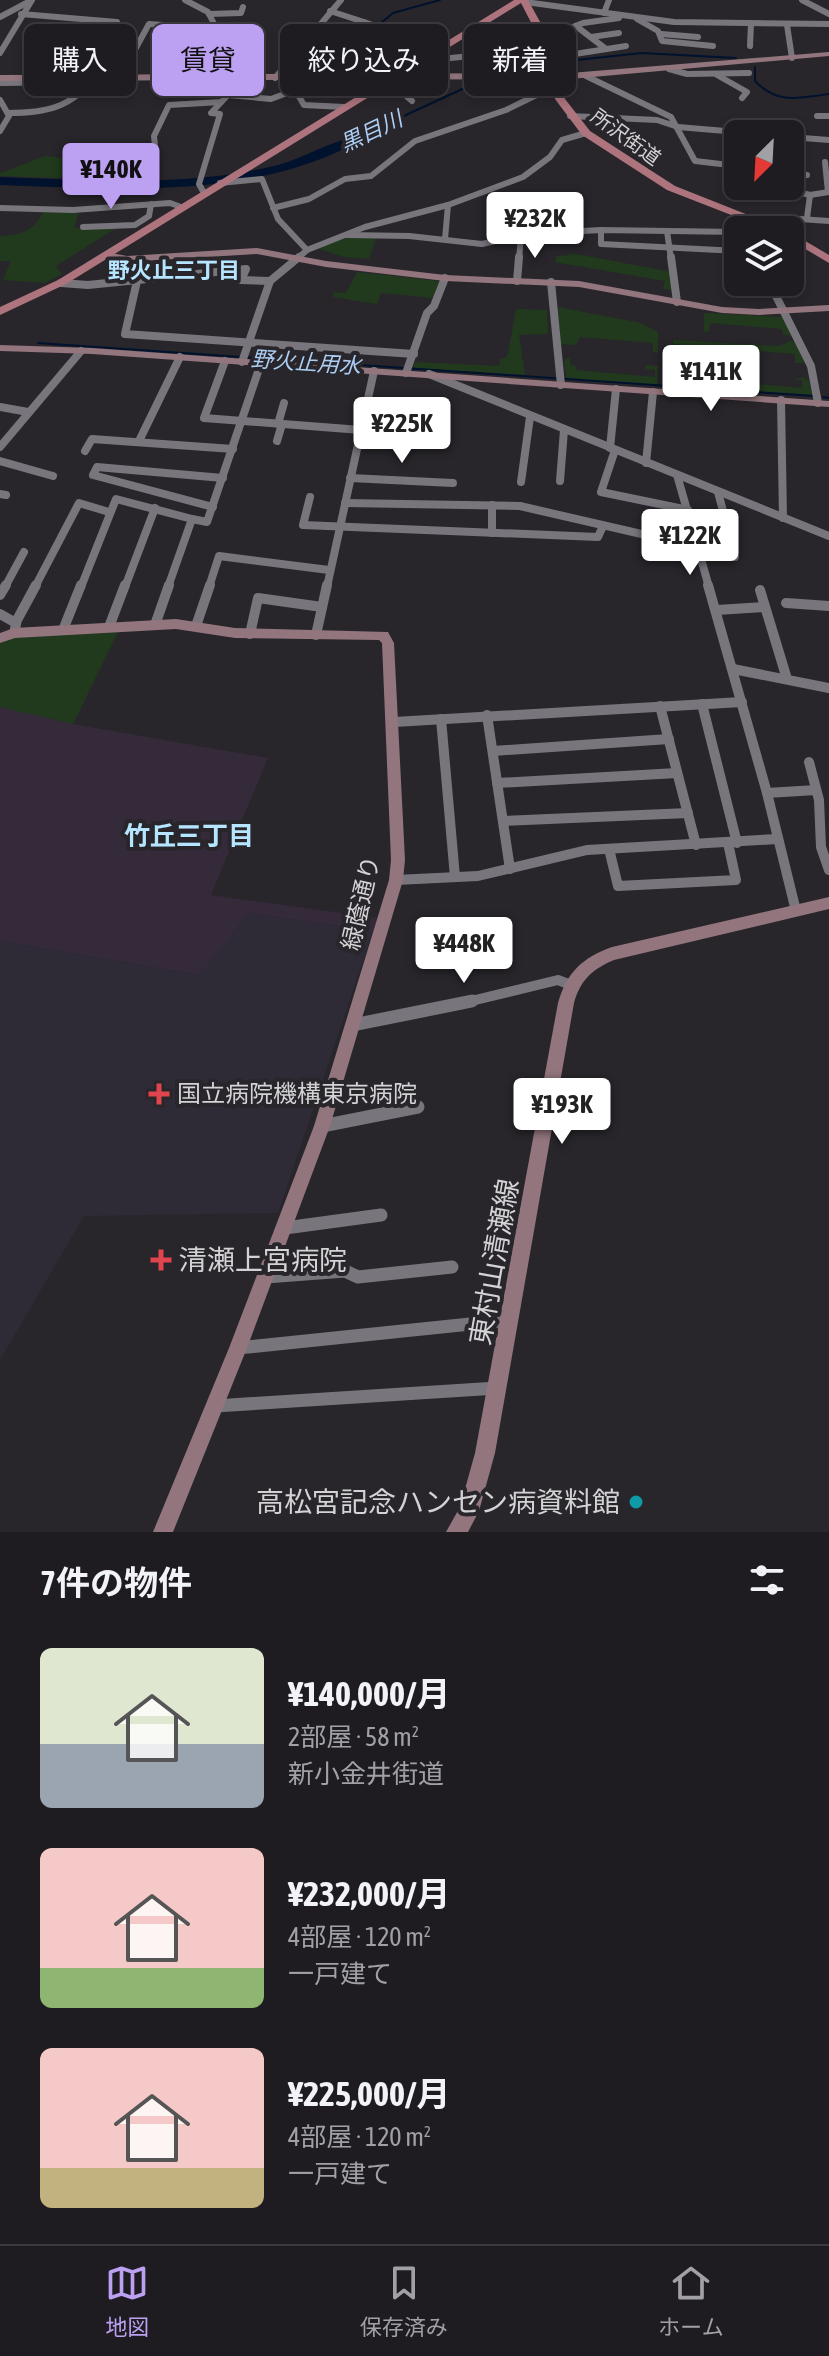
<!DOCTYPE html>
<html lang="ja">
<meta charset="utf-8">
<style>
:root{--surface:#1e1c20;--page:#262529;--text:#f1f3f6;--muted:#a1a1a5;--line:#3c3a3e;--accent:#bca0f2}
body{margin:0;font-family:"Asap Condensed","Noto Sans JP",sans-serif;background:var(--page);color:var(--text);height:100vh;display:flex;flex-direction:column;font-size:30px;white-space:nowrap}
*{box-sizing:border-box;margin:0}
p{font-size:26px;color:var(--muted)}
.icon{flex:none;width:44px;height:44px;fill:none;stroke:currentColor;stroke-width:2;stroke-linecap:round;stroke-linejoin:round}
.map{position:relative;height:1532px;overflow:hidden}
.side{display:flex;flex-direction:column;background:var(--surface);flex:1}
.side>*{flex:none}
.hud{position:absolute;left:24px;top:24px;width:782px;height:72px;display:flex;gap:16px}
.needle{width:52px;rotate:204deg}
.buttons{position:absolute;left:724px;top:120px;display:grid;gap:16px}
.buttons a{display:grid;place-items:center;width:80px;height:80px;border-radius:12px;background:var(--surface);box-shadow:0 4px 12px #0003,0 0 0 2px var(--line);font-size:40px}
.price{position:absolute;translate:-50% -68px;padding:0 18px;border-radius:8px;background:#fff;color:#222;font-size:26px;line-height:52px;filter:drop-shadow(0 2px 4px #0008)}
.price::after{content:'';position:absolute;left:50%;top:48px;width:24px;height:18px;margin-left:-12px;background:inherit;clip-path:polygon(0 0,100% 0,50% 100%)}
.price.active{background:var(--accent);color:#111}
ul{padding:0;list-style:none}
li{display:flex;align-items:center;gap:24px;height:200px;padding:0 40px}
li span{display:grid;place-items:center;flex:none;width:224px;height:160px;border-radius:12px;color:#555}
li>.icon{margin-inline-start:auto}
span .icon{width:96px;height:96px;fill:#fffc;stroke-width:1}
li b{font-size:34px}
h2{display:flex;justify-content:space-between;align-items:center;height:96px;padding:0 40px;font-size:34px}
.pill{padding:0 28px;border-radius:12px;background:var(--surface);box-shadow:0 4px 12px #0003,0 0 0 2px var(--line);font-size:28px;line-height:72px}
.pill.active{background:var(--accent);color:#111}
.tab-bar{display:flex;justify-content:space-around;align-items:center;height:112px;border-top:2px solid var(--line);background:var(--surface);font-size:22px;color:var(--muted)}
.tab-bar a{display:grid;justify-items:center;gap:4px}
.tab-bar .active{color:var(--accent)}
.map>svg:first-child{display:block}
</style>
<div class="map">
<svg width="829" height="1532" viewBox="0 0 829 1532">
<rect width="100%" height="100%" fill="#28262b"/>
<!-- built -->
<polygon fill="#2f2b36" points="249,913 373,931 278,1213 84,1216 0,1360 0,941 198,975"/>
<!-- education -->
<polygon fill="#342a39" points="0,707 73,724 268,758 211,895 378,918 373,931 249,913 199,975 0,941"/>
<!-- green -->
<g fill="#213a1d">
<polygon points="45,156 69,159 61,178 0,176 0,173"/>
<path d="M 44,210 L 79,212 L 74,228 L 118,227 L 56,266 L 62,274 L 45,283 L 3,280 L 11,261 L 0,261 L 0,236 C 22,235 35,231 44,210 Z"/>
<polygon points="349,237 376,238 369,259 344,257 317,248"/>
<polygon points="576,254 672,272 671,290 663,289 665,281 555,262 557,256"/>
<polygon points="357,272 439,281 433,298 381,293 377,304 333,297 334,292 346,293"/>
<polygon points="558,307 641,323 658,332 658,352 653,352 653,343 580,337 576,345 560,344"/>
<polygon points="516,309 547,310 548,334 519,335 525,375 413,368 415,362 499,366 500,359 506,358 508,353"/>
<polygon points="704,313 782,317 792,336 783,335 782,329 710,323 709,332 704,331"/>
<polygon points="673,340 779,346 791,341 796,343 804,363 795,363 795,354 673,344"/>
<polygon points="567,358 570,359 570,365 576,366 576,370 655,377 655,370 645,369 646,365 658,366 657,385 567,379 564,362"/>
<polygon points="664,376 802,388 802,380 794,380 803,377 809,381 812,395 663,385"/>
<polygon points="118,632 73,724 0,707 0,643 17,637"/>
</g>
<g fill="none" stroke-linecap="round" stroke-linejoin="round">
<!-- stream -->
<g stroke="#00122d" stroke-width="2">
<polyline points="374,65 357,43 393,13 440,0"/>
<path d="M 755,67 L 755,81 C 778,105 799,98 829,94"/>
<polyline points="499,74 539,64 642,53 736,58"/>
<polyline points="343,144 484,79"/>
<polyline points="38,343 814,396"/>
<polyline points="823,397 829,398"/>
</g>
<!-- river -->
<path fill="#00122d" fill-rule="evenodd" d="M 343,140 L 349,144 L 348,147 C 243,199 114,189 0,185 L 0,177 C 90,180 186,187 274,166 C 299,160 319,147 343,140 Z"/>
</g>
<!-- building -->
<polygon fill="#cc8c8a" stroke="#8f6261" stroke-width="2" points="755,226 768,226 770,230 757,230"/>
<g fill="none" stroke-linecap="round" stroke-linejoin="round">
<!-- street-far3 -->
<g stroke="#78767c" stroke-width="6">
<polyline points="185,0 208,12 227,49 250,72 249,77 243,79 211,113 220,114 199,184 204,193"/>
<polyline points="802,0 829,14"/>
<polyline points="525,2 674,22 829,24"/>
<polyline points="330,11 364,22 340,40 364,69"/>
<polyline points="604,13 609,0"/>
<polyline points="21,14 117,22 93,54 85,77"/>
<polyline points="209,14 241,13 243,7"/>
<polyline points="0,17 30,1"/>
<polyline points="637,19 658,31 662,41 713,46"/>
<polyline points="364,22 387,30 372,42"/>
<polyline points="787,25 792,58"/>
<polyline points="576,26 606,49"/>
<polyline points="661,34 698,37"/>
<polyline points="591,37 619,33"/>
<polyline points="544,38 583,23 619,18"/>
<polyline points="750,46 751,24"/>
<polyline points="0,53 32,0"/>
<polyline points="549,58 626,46"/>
<polyline points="669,69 687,74 749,73"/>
<polyline points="717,75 747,92 742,98"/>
<polyline points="586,76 671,117 695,161 738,166"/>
<polyline points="120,77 149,24 217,29"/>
<polyline points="303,77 309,73 546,48"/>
<polyline points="275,78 341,0"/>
<polyline points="288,78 304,105 344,107"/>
<polyline points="388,80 412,101"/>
<polyline points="0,83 91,82"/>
<polyline points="228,95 271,99 295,90"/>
<polyline points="0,100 9,116 0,131"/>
<path d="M 8,113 C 45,113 72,108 94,77"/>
<polyline points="570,116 657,120 678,127 761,134"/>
<polyline points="817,116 829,116"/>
<polyline points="790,137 829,140"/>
<polyline points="155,146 154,136 169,105 221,102"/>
<polyline points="825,162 828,192"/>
<polyline points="790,174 807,175"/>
<polyline points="220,183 262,179 278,219 307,250 297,259"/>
<polyline points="743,186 747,194"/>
<polyline points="775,186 810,195 829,192"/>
<polyline points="0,208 73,210 170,203 181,207"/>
<polyline points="273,208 309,199 345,179 371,176 415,141 506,110 555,86"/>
<polyline points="807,218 810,195"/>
<polyline points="765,223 770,217 829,221"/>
<polyline points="83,227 135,225 149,216 151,204"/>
<polyline points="601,230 601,244 738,251"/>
<polyline points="667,231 671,259"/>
<polyline points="347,235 409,236 482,244 526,234 601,230 738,232"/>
<polyline points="445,239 448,205"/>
<polyline points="307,250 365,227 448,205 523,177 550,157 562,140 586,133"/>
<polyline points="519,259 521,237"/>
</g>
<!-- street-far2 -->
<g stroke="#78767c" stroke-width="8">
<polyline points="671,257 677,302"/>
<polyline points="137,281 125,334 414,354"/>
<polyline points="517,281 519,257"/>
<polyline points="551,282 561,385"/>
<polyline points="769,282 811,366 818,403"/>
<polyline points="61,283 88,285 246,269 241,280 270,281"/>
<polyline points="225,361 204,418 361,430"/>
<polyline points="242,362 270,281 299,257"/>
<polyline points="406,373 427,313 434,306 445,278"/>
<polyline points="429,374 829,536"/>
<polyline points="781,400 783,518"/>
<polyline points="0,407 28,412"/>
<polyline points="278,424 284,403"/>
<polyline points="139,441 180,357"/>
<polyline points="277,441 282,424"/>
<polyline points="0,447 81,351"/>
<polyline points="610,448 616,389"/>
<polyline points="615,450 601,492 688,510"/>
<polyline points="85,451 92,439 233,449"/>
<polyline points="0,461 53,476"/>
<polyline points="646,463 653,392"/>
<polyline points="677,475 709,587"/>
<polyline points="350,478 453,483"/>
<polyline points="560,481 564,430"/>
<polyline points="521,482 530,417"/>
<polyline points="0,494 6,495"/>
<polyline points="310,497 303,525 598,537 603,526"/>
<polyline points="345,503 520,506 698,547"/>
<polyline points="492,505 492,533"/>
<polyline points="213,507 93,475 97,467 223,478"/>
<polyline points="700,553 735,557 718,492"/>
<polyline points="5,587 24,552"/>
<polyline points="35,587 79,503 109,512"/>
<polyline points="81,587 116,499 192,519"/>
<polyline points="125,587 155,508"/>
<polyline points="168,587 192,519 207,522 261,363"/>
<polyline points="209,587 219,556 329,570"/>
<polyline points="327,587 374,371"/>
</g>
<!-- street-far1 -->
<g stroke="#78767c" stroke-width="10">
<polyline points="708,585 767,793 796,911"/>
<polyline points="760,590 787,679"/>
<polyline points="0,595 6,585"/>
<polyline points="786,603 829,606"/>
<polyline points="717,610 765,607"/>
<polyline points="0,614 16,623"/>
<polyline points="155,625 169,585"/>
<polyline points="196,626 210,585"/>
<polyline points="109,627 125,585"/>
<polyline points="63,630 81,585"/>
<polyline points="14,633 17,620 36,585"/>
<polyline points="250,634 258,598 322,607"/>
<polyline points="316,635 327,585"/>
<polyline points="733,669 829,688"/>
<polyline points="702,704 737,843"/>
<polyline points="660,706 696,845"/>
<polyline points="487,715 510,869"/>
<polyline points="441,719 455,877"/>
<polyline points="394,722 742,702"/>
<polyline points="493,751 669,739"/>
<polyline points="809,762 819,800 821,847 829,870"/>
<polyline points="497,783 677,773"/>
<polyline points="767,793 816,790"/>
<polyline points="503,821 688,813"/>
<polyline points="609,849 618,886 736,880 728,843"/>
<polyline points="396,880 478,876 587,850 777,839"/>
<polyline points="463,1003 558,980 571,985"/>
</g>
<!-- street -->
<g stroke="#78767c" stroke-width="13">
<polyline points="353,1025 472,1001"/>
<polyline points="322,1126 418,1107"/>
<polyline points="285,1228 381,1215"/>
<polyline points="266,1277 345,1271 358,1277 452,1267"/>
<polyline points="238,1348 509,1320"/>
<polyline points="215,1406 497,1388"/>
</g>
<!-- secondary -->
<g fill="#92757d" fill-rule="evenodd">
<polygon points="829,52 829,56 570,79 0,81 0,75 570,73"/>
<polygon points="257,248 326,261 445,275 579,281 722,307 759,309 829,305 829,311 759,315 722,313 579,287 445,281 326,267 257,254 127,262 101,255 106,252 127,256"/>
<polygon points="0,345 92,348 829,401 829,407 92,354 0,351"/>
<polygon points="176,619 235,628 388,632 394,643 405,860 403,880 330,1126 247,1348 173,1532 153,1532 229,1348 314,1126 389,880 391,860 382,643 379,640 235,638 176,629 15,638 0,643 0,633 14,628"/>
<path d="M 829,897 L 829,909 L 614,960 C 592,969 580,981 574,1003 L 495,1453 L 479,1511 L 468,1532 L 446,1532 L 460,1507 L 475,1453 L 558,1003 C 567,972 582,958 612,947 Z"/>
</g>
<!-- primary -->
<g fill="#ad747d" fill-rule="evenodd">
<polygon points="514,0 528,0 549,38 565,99 590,131 675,186 786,230 770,230 667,190 582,135 555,99 539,38 521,3 66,284 0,315 0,307 58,280"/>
<polygon points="790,232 829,255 829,263 790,240"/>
</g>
</g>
<!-- markers -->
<g fill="#e0444e" stroke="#28262b" stroke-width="3">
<path d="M155 1082h8v8h8v8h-8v8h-8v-8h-8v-8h8z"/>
<path d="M157 1248h8v8h8v8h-8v8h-8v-8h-8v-8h8z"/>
</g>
<circle fill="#0f9aa8" stroke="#28262b" stroke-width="3" cx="636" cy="1502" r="8"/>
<g text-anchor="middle" stroke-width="8" stroke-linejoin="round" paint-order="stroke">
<!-- far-street labels -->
<g font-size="20" fill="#d3d2d5" stroke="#28262b">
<text transform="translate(626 137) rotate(36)" y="7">所沢街道</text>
</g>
<!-- far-water labels -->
<g font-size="22" font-style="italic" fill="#abcef4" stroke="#28262b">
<text transform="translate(371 131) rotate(-25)" y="8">黒目川</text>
<text transform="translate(306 362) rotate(4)" y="8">野火止用水</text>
</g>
<!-- far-neighbourhood labels -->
<g font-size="22" font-weight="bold" fill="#b6e5ff" stroke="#28262b">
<text x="174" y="278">野火止三丁目</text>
</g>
<!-- street labels -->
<g font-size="24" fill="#d3d2d5" stroke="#28262b">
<text transform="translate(361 903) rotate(-77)" y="8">緑蔭通り</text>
</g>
<!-- poi labels -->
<g font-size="24" fill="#d3d2d5" stroke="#28262b" text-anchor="start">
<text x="177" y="1102">国立病院機構東京病院</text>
</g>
<!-- neighbourhood labels -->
<g font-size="26" font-weight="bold" fill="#b6e5ff" stroke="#28262b">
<text x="189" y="845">竹丘三丁目</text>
</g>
<!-- near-poi labels -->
<g font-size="28" fill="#d3d2d5" stroke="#28262b" text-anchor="start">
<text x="179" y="1270">清瀬上宮病院</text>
<text x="620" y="1512" text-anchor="end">高松宮記念ハンセン病資料館</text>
</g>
<!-- near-street labels -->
<g font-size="28" fill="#d3d2d5" stroke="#28262b">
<text transform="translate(494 1262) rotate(-80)" y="10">東村山清瀬線</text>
</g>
</g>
</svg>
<div class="buttons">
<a><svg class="needle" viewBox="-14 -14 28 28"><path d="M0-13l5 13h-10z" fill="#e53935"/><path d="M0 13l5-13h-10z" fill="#a1a1a5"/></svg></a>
<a><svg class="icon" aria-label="layers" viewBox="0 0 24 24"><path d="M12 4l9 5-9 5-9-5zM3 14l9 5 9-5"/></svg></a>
</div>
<b class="price active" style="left:111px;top:211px">¥140K</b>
<b class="price" style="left:535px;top:260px">¥232K</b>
<b class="price" style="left:711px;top:413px">¥141K</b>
<b class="price" style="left:402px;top:465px">¥225K</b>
<b class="price" style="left:690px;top:577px">¥122K</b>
<b class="price" style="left:464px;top:985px">¥448K</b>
<b class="price" style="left:562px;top:1146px">¥193K</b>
<div class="hud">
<a class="pill">購入</a>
<a class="pill active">賃貸</a>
<a class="pill">絞り込み</a>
<a class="pill">新着</a>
</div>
</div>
<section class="side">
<h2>7件の物件<svg class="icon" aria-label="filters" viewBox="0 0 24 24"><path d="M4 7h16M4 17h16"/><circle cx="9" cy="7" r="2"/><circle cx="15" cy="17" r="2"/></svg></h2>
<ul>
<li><span style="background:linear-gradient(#dfe7d0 60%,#9aa5b1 0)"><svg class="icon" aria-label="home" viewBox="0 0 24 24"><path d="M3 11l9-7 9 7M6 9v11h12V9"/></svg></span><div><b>¥140,000/月</b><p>2部屋 · 58 m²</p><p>新小金井街道</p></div></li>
<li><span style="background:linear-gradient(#f6c9c9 75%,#8fb573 0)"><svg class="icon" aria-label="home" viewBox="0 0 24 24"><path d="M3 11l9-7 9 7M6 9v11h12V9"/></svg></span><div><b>¥232,000/月</b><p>4部屋 · 120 m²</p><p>一戸建て</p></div></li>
<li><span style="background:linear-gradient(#f6c9c9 75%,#c2b280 0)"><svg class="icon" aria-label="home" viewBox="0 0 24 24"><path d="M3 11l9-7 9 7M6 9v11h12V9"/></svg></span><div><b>¥225,000/月</b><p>4部屋 · 120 m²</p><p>一戸建て</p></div></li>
</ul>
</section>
<nav class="tab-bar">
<a class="active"><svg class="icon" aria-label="map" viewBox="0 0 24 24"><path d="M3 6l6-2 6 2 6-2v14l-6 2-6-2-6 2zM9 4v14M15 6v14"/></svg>地図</a>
<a><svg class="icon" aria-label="saved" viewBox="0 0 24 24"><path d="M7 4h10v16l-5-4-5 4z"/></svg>保存済み</a>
<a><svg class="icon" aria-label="home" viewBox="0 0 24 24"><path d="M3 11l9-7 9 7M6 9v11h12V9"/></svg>ホーム</a>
</nav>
